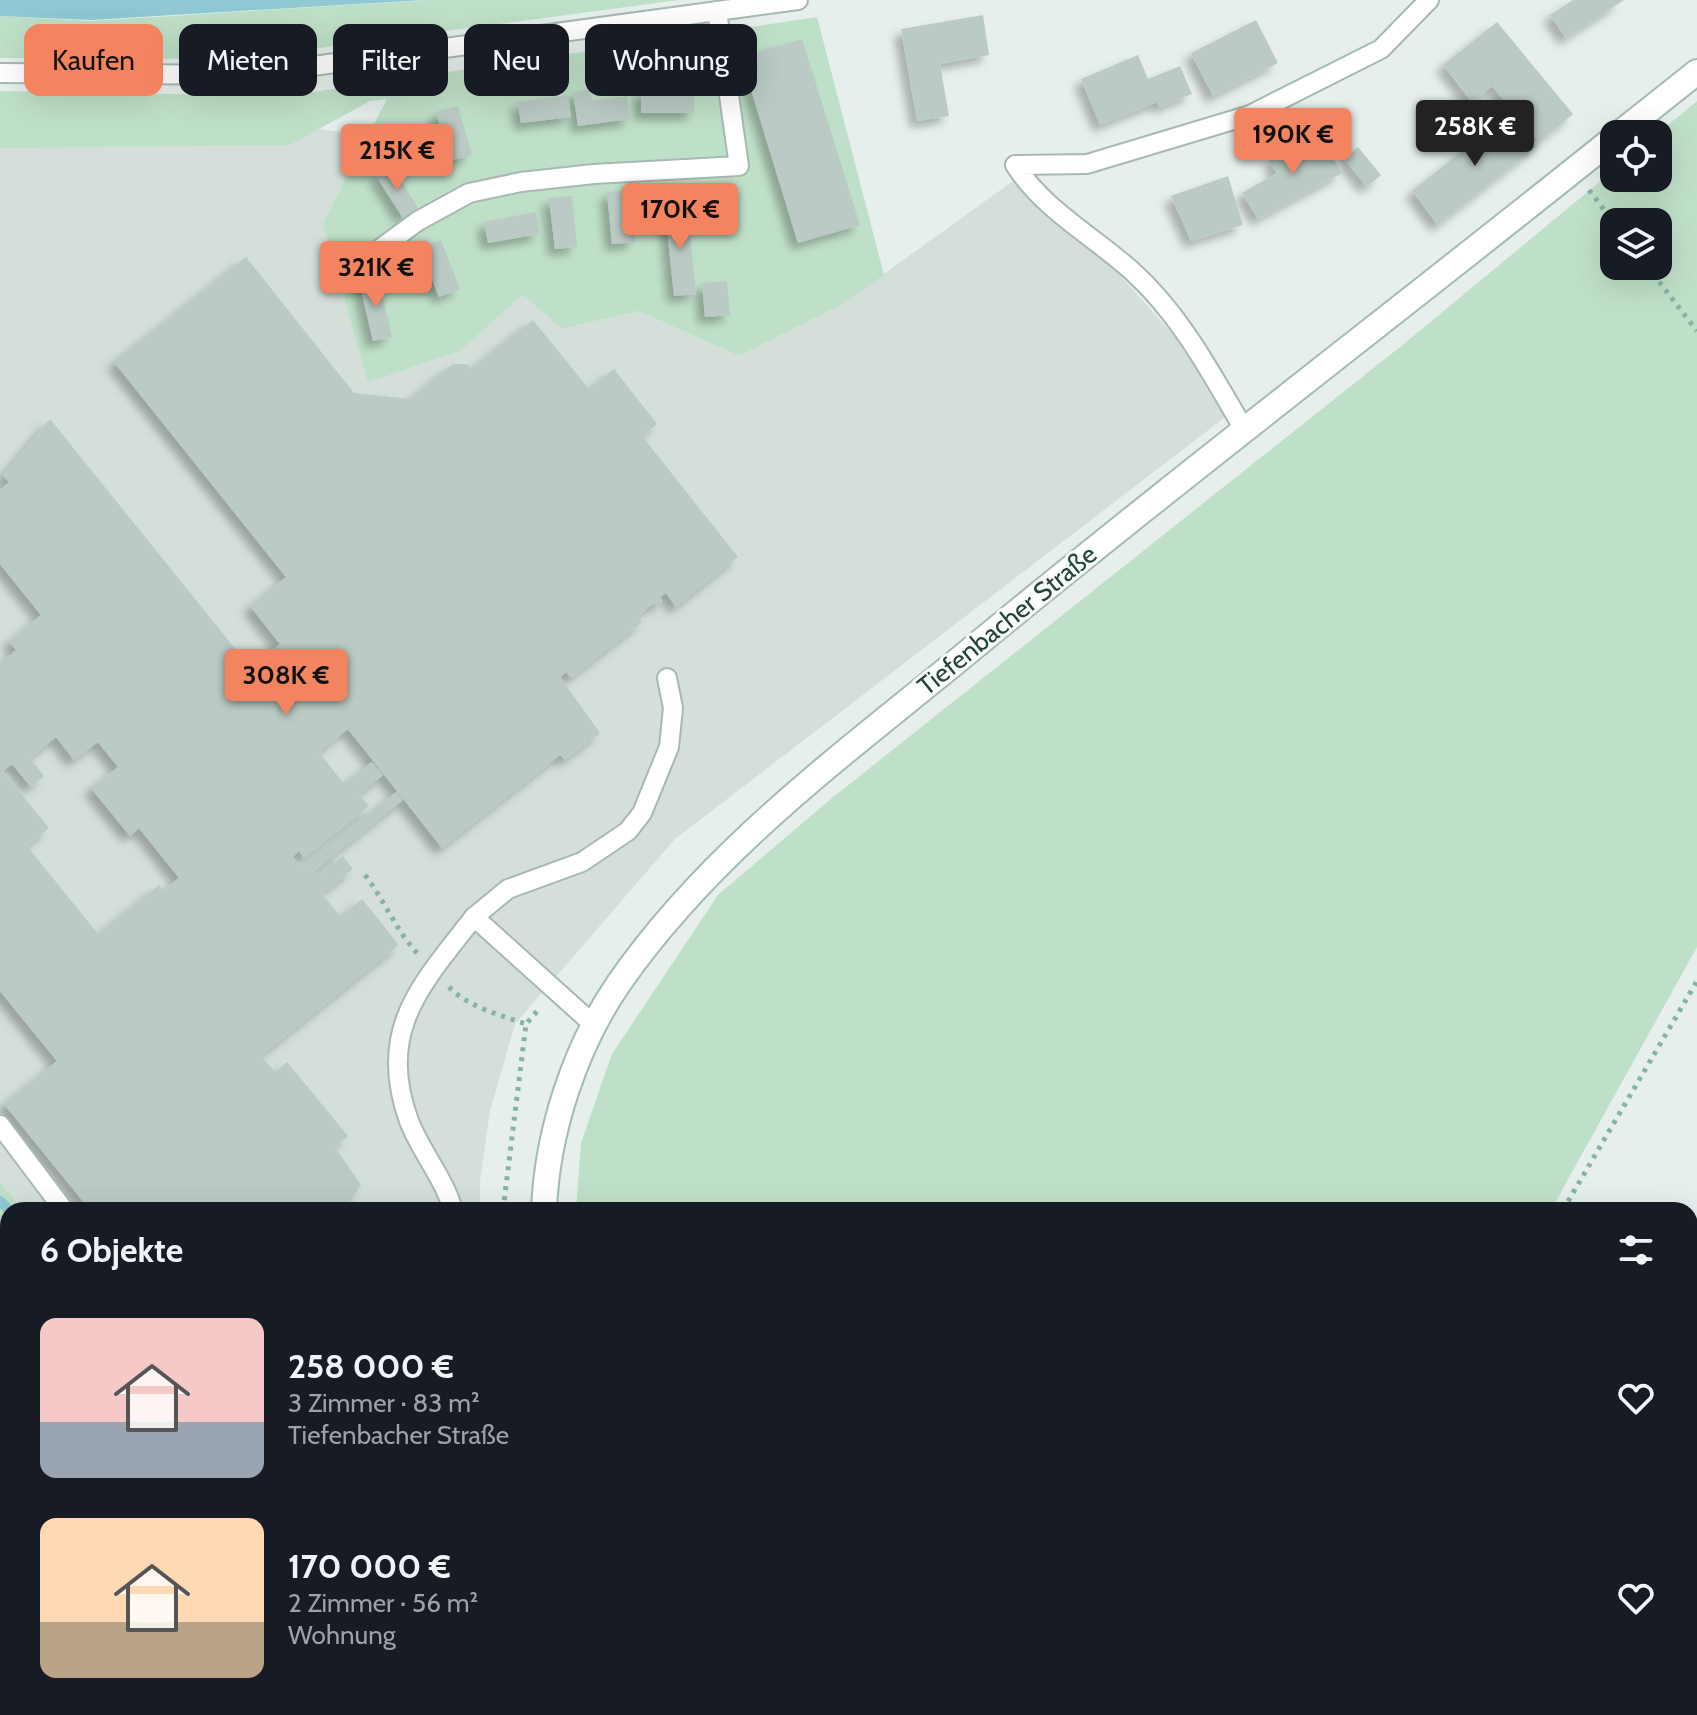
<!DOCTYPE html>
<html lang="de">
<meta charset="utf-8">
<style>
:root{--surface:#171b24;--page:#20242c;--text:#f1f3f6;--muted:#9ea1a6;--accent:#f4845f}
body{margin:0;font-family:Cabin,sans-serif;background:var(--page);color:var(--text);height:100vh;display:flex;flex-direction:column;font-size:30px;white-space:nowrap}
*{box-sizing:border-box;margin:0}
p{font-size:26px;color:var(--muted)}
.icon{flex:none;width:44px;height:44px;fill:none;stroke:currentColor;stroke-width:2;stroke-linecap:round;stroke-linejoin:round}
.map{position:relative;flex:1;overflow:hidden}
.details{position:absolute;left:0px;top:1202px;width:1698px;height:514px;display:flex;flex-direction:column;background:var(--surface);border-radius:24px 24px 0 0;box-shadow:0 8px 32px #0002}
.details>*{flex:none}
.guide{position:absolute;left:24px;top:24px;width:800px;height:72px;display:flex;gap:16px}
.tools{position:absolute;left:1600px;top:120px;display:grid;gap:16px}
.tools a{display:grid;place-items:center;width:72px;height:72px;border-radius:16px;background:var(--surface);box-shadow:0 8px 32px #0002;font-size:40px}
.price{position:absolute;translate:-50% -68px;padding:0 18px;border-radius:8px;background:var(--accent);color:#111;font-size:26px;line-height:52px;filter:drop-shadow(0 2px 4px #0008)}
.price::after{content:'';position:absolute;left:50%;top:48px;width:24px;height:18px;margin-left:-12px;background:inherit;clip-path:polygon(0 0,100% 0,50% 100%)}
.price.selected{background:#222;color:#fff}
ul{padding:0;list-style:none}
li{display:flex;align-items:center;gap:24px;height:200px;padding:0 40px}
li span{display:grid;place-items:center;flex:none;width:224px;height:160px;border-radius:16px;color:#555}
li>.icon{margin-inline-start:auto}
span .icon{width:96px;height:96px;fill:#fffc;stroke-width:1}
li b{font-size:34px}
h2{display:flex;justify-content:space-between;align-items:center;height:96px;padding:0 40px;font-size:34px}
.pill{padding:0 28px;border-radius:16px;background:var(--surface);box-shadow:0 8px 32px #0002;font-size:28px;line-height:72px}
.pill.selected{background:var(--accent);color:#111}
.map>svg:first-child{display:block}
</style>
<div class="map">
<svg width="1697" height="1715" viewBox="0 0 1697 1715">
<defs>
<filter id="shadow"><feDropShadow dx="-7" dy="7" stdDeviation="4" flood-color="#0004"/></filter>
</defs>
<rect width="100%" height="100%" fill="#e6efeb"/>
<!-- built -->
<g fill="#d4dfda">
<polygon points="0,98 108,104 369,135 323,223 460,351 523,295 562,329 639,311 739,356 839,306 1013,181 1099,252 1176,338 1228,415 675,839 515,1024 490,1111 480,1181 480,1210 13,1210 0,1197"/>
<polygon points="152,1708 398,1708 403,1715 156,1715"/>
</g>
<!-- green -->
<g fill="#bfe0c8" fill-rule="evenodd">
<polygon points="428,0 679,0 237,59 0,58 0,16 91,21"/>
<polygon points="817,17 884,275 839,306 739,356 639,311 562,329 523,295 460,351 368,382 323,223 387,99 370,101 290,145 0,148 0,91 286,96"/>
<path d="M 1697,101 L 1697,947 L 1551,1210 L 576,1210 L 581,1143 L 612,1054 L 718,895 L 832,798 L 1405,343 L 1614,170 L 1614,178 L 1658,178 L 1657,134 ZM 1614,222 L 1658,222 L 1658,266 L 1614,266 Z"/>
<polygon points="0,1182 22,1210 8,1210 8,1531 0,1517"/>
<polygon points="0,1589 8,1603 8,1669 0,1651"/>
<polygon points="24,1708 64,1708 68,1715 26,1715"/>
<polygon points="398,1708 617,1708 617,1715 403,1715"/>
<polygon points="723,1708 1203,1708 1197,1715 727,1715"/>
<polygon points="1231,1708 1540,1708 1547,1715 1225,1715"/>
</g>
<!-- water -->
<polygon fill="#8ec9d4" points="0,0 424,0 91,20 0,16"/>
<g fill="none" stroke-linecap="round" stroke-linejoin="round">
<!-- stream -->
<g stroke="#8ec9d4" stroke-width="10">
<polyline points="0,1201 9,1210"/>
<polyline points="406,1711 408,1715"/>
</g>
</g>
<!-- building -->
<g fill="#bbcac4" fill-rule="evenodd" filter="url(#shadow)">
<polygon points="1573,0 1624,0 1566,38 1550,15"/>
<polygon points="983,15 989,55 940,64 949,116 917,121 901,29"/>
<polygon points="1256,20 1278,63 1213,96 1191,53"/>
<polygon points="1497,22 1573,114 1539,142 1492,86 1472,102 1443,65"/>
<polygon points="802,39 860,225 798,243 741,57"/>
<polygon points="1138,55 1148,79 1180,66 1192,94 1160,107 1157,102 1100,125 1081,79"/>
<polygon points="590,89 592,101 627,96 630,119 578,126 573,92"/>
<rect x="641" y="90" width="53" height="23"/>
<polygon points="568,95 571,117 521,123 518,102"/>
<polygon points="458,106 472,155 449,161 436,112"/>
<polygon points="1511,112 1538,146 1438,225 1412,191"/>
<polygon points="1319,133 1342,173 1258,219 1242,193 1277,173 1269,161"/>
<polygon points="1358,147 1381,175 1367,187 1344,159"/>
<polygon points="392,166 418,208 403,218 376,176"/>
<polygon points="1228,176 1243,225 1191,241 1171,196"/>
<polygon points="631,190 635,242 612,244 607,192"/>
<polygon points="572,196 577,247 555,249 549,198"/>
<polygon points="687,206 696,294 674,296 665,208"/>
<polygon points="536,212 540,234 488,243 484,222"/>
<polygon points="441,240 460,289 439,297 420,249"/>
<path d="M 246,257 L 354,393 L 410,399 L 453,364 L 467,364 L 471,369 L 533,320 L 589,389 L 614,369 L 657,424 L 642,436 L 738,557 L 676,607 L 666,593 L 660,597 L 663,602 L 657,606 L 654,603 L 638,616 L 642,622 L 571,678 L 566,672 L 560,677 L 600,733 L 565,760 L 560,755 L 442,848 L 348,729 L 319,752 L 344,784 L 372,762 L 383,775 L 359,794 L 369,806 L 304,858 L 299,851 L 293,857 L 302,869 L 396,792 L 403,800 L 314,871 L 318,876 L 343,856 L 353,869 L 322,894 L 341,917 L 362,899 L 399,945 L 261,1056 L 275,1072 L 287,1062 L 348,1136 L 335,1147 L 361,1185 L 344,1210 L 90,1210 L 4,1104 L 57,1061 L 0,991 L 0,663 L 16,650 L 9,641 L 41,615 L 0,564 L 0,490 L 9,482 L 3,475 L 50,419 L 250,667 L 280,644 L 250,606 L 286,577 L 114,362 ZM 56,737 L 74,760 L 98,742 L 118,767 L 91,788 L 130,836 L 139,828 L 179,878 L 163,890 L 159,885 L 98,934 L 27,846 L 49,828 L 3,771 L 12,764 L 31,787 L 44,776 L 30,758 Z"/>
<polygon points="378,276 392,337 373,341 359,281"/>
<polygon points="727,281 730,315 705,317 702,283"/>
</g>
<g fill="none" stroke-linecap="round" stroke-linejoin="round">
<!-- lane casing -->
<g stroke="#a8b8b2" stroke-width="22">
<g id="lane">
<polyline points="0,73 247,75 798,0"/>
<polyline points="370,256 418,221 469,193 521,182 594,174 739,166 717,11"/>
<path d="M 1245,431 C 1212,375 1181,315 1132,271 C 1093,236 1043,209 1015,165 L 1087,164 L 1250,115 L 1381,49 L 1429,0"/>
<polyline points="474,917 508,889 582,862 628,831 642,813 669,747 673,708 667,678"/>
<polyline points="0,1125 64,1210"/>
<path d="M 453,1210 C 444,1178 421,1152 409,1121 C 376,1030 421,985 474,917 L 594,1025"/>
<polyline points="368,1715 376,1708"/>
</g>
</g>
<!-- secondary casing -->
<g stroke="#a4bbb3" stroke-width="28">
<g id="secondary">
<polyline points="1619,134 1697,72"/>
<path d="M 544,1210 C 547,1132 575,1047 619,983 C 710,852 840,757 962,657 C 1176,480 1397,312 1614,138"/>
<polyline points="0,1543 8,1557"/>
<polyline points="93,1708 96,1715"/>
<polyline points="640,1708 641,1715"/>
</g>
</g>
<!-- path -->
<g stroke="#86b3a5" stroke-width="5" stroke-dasharray="4 6" stroke-linecap="butt">
<polyline points="1589,190 1614,223"/>
<polyline points="1647,266 1697,331"/>
<path d="M 365,875 C 385,901 395,929 417,953"/>
<path d="M 449,987 C 468,1007 500,1015 526,1024"/>
<polyline points="503,1210 526,1024 539,1009"/>
<polyline points="1563,1210 1697,981"/>
<polyline points="0,1666 8,1684"/>
<polyline points="19,1708 22,1715"/>
<polyline points="1552,1708 1559,1715"/>
<polyline points="1215,1715 1221,1708"/>
</g>
<!-- lane -->
<use href="#lane" stroke="#fff" stroke-width="18"/>
<!-- secondary -->
<use href="#secondary" stroke="#fff" stroke-width="24"/>
</g>
<g text-anchor="middle" stroke-width="6" stroke-linejoin="round" paint-order="stroke">
<!-- street labels -->
<g font-size="26" fill="#24423a" stroke="#f7fbf9">
<text transform="translate(1007 620) rotate(-39)" y="9">Tiefenbacher Straße</text>
</g>
</g>
</svg>
<div class="tools">
<a><svg class="icon" aria-label="locate" viewBox="0 0 24 24"><circle cx="12" cy="12" r="6"/><path d="M12 2v4M12 18v4M2 12h4M18 12h4"/></svg></a>
<a><svg class="icon" aria-label="layers" viewBox="0 0 24 24"><path d="M12 4l9 5-9 5-9-5zM3 14l9 5 9-5"/></svg></a>
</div>
<b class="price selected" style="left:1475px;top:168px">258K €</b>
<b class="price" style="left:1293px;top:176px">190K €</b>
<b class="price" style="left:397px;top:192px">215K €</b>
<b class="price" style="left:680px;top:251px">170K €</b>
<b class="price" style="left:376px;top:309px">321K €</b>
<b class="price" style="left:286px;top:717px">308K €</b>
<div class="guide">
<a class="pill selected">Kaufen</a>
<a class="pill">Mieten</a>
<a class="pill">Filter</a>
<a class="pill">Neu</a>
<a class="pill">Wohnung</a>
</div>
<section class="details">
<h2>6 Objekte<svg class="icon" aria-label="filters" viewBox="0 0 24 24"><path d="M4 7h16M4 17h16"/><circle cx="9" cy="7" r="2"/><circle cx="15" cy="17" r="2"/></svg></h2>
<ul>
<li><span style="background:linear-gradient(#f6c9c9 65%,#9aa5b1 0)"><svg class="icon" aria-label="home" viewBox="0 0 24 24"><path d="M3 11l9-7 9 7M6 9v11h12V9"/></svg></span><div><b>258 000 €</b><p>3 Zimmer · 83 m²</p><p>Tiefenbacher Straße</p></div><svg class="icon" aria-label="heart" viewBox="0 0 24 24"><path d="M12 20l-8-8c-3-5 5-10 8-4 3-6 11-1 8 4z"/></svg></li>
<li><span style="background:linear-gradient(#ffd9b3 65%,#b9a48a 0)"><svg class="icon" aria-label="home" viewBox="0 0 24 24"><path d="M3 11l9-7 9 7M6 9v11h12V9"/></svg></span><div><b>170 000 €</b><p>2 Zimmer · 56 m²</p><p>Wohnung</p></div><svg class="icon" aria-label="heart" viewBox="0 0 24 24"><path d="M12 20l-8-8c-3-5 5-10 8-4 3-6 11-1 8 4z"/></svg></li>
</ul>
</section>
</div>
